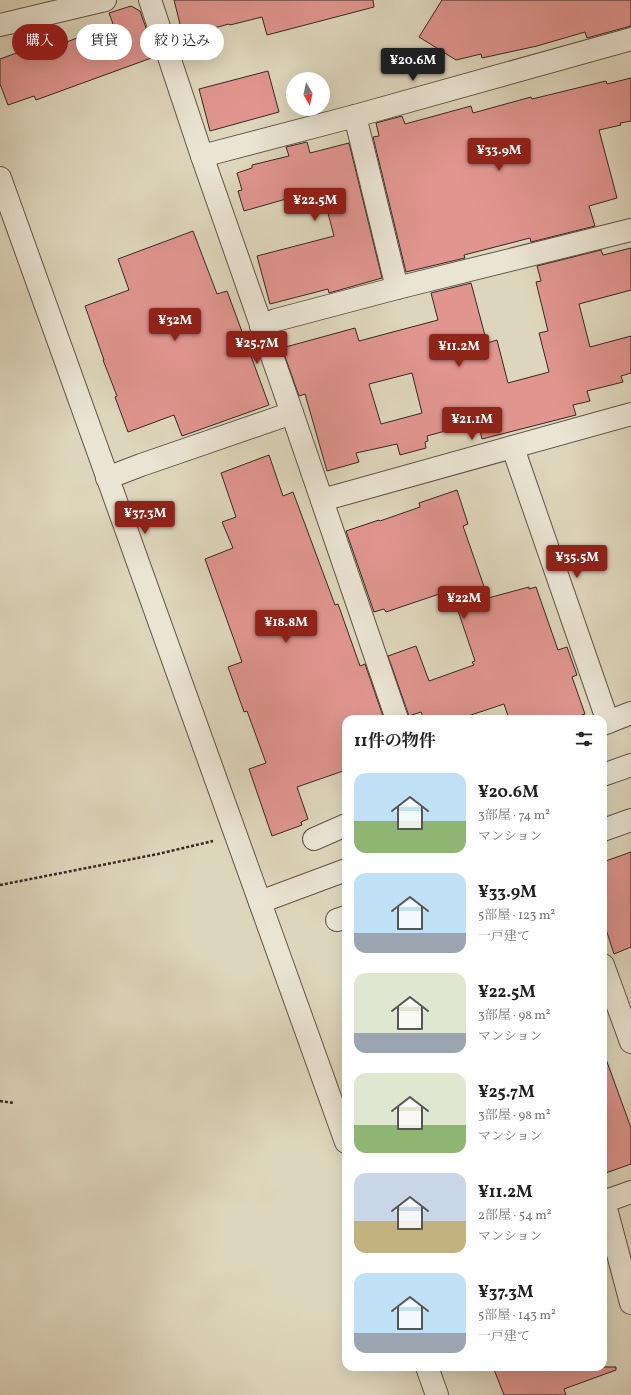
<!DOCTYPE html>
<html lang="ja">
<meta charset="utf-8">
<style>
:root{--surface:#fff;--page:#f6f6f6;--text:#222;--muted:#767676;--accent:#8f2418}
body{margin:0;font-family:Vollkorn,"Noto Serif JP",serif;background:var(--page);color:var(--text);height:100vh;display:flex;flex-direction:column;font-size:15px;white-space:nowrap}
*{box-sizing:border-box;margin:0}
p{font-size:13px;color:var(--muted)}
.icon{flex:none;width:22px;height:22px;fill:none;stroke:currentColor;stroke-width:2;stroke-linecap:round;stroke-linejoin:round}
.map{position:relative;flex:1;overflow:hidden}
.details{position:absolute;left:342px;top:715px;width:265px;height:656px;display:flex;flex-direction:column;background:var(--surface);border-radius:12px;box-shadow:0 4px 16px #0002}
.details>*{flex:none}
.banner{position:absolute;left:12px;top:24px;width:270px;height:36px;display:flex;gap:8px}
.needle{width:26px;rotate:171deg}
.controls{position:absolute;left:286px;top:72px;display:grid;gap:8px}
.controls a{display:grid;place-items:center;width:44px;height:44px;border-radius:50%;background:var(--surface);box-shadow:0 4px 16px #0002;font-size:20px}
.price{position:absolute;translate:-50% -34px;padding:0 9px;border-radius:4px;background:var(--accent);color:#fff;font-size:13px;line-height:26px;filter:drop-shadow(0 1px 2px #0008)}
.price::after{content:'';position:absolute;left:50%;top:24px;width:12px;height:9px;margin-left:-6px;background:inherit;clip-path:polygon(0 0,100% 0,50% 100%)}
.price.selected{background:#222;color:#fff}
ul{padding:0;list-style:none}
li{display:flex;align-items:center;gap:12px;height:100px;padding:0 12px}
li span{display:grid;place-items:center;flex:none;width:112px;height:80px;border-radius:12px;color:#555}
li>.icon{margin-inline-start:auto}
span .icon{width:48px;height:48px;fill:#fffc;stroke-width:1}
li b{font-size:17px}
h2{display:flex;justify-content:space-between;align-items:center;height:48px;padding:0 12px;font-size:17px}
.pill{padding:0 14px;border-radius:18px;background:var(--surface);box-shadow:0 4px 16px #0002;font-size:14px;line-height:36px}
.pill.selected{background:var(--accent);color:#fff}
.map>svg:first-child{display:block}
</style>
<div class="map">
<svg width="631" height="1395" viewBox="0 0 631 1395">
<rect width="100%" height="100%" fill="#ded6bc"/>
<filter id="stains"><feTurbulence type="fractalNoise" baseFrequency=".005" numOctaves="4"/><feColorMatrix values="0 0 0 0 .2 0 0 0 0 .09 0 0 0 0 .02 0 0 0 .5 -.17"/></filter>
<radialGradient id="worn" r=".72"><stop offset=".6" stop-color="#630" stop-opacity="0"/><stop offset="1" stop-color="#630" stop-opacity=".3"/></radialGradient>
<!-- building -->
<g fill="#e0958f" stroke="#342822" fill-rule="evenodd">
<polygon points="174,0 373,0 374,7 267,35 262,17 230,25 229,24 176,38 172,27 182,32"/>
<polygon points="442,0 631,0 631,26 587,38 585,32 537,46 482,58 481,54 456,60 419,37"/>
<polygon points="131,6 140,11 152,45 150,45 154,57 36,100 34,96 8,105 0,84 0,59 33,47 34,50 58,42 59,45 113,24 109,13"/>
<polygon points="268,71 279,112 210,131 199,89"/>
<polygon points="631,78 631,121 620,123 621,125 599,130 617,198 589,206 595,226 531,242 530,238 464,255 465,258 406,272 373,137 379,136 376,123 402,116 405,124 471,106 473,113 531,97 532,99 606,81 607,84"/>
<polygon points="307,142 310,153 349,143 382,278 329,293 328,289 270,304 257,256 334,236 323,194 287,203 286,199 244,211 238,191 242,190 237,173 252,168 252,165 289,156 286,147"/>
<polygon points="193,231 217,294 227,291 269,405 182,436 174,415 128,432 115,397 117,396 103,360 104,360 85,306 129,290 118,259"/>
<path d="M 631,248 L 631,290 L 579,304 L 590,347 L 631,336 L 631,373 L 621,376 L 623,382 L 587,391 L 590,401 L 573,405 L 576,415 L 482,439 L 478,422 L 427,436 L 428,441 L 425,442 L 426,448 L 400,455 L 397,444 L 356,453 L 359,462 L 327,471 L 305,394 L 299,396 L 282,348 L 355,328 L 359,341 L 438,320 L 431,293 L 471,283 L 487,343 L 497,340 L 508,383 L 549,372 L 539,333 L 548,331 L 536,282 L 541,281 L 537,266 L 601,250 L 603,255 ZM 412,373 L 422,413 L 381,424 L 369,384 Z"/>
<polygon points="269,455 283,496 293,492 335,605 338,604 360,666 365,664 384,719 346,719 346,770 297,787 308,819 301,822 302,825 272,836 249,769 266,763 247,711 244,712 228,667 242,662 205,559 233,548 222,522 236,517 221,473"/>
<polygon points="457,490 468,524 463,526 488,598 529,587 529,589 536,587 558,650 567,647 577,675 572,677 585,714 570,719 509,719 504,704 459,719 424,719 421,712 409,716 388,656 416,646 429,681 474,665 472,662 475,661 451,590 386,612 384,609 374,612 346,531 379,520 380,521 420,507 419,503"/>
<polygon points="631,852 631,947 614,954 603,920 603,862"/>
<polygon points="603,1059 606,1059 631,1128 631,1164 603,1174"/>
<polygon points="493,1367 616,1367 616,1370 564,1389 566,1395 504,1395"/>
</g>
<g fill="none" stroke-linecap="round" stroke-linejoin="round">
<!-- minor casing -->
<g stroke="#5e5448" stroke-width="24">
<g id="minor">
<polyline points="150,0 202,156 292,413 397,719"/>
<polyline points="0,25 105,0"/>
<polyline points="355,116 397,288"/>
<polyline points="202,156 355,116 631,39"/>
<polyline points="0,178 346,1142"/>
<polyline points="261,326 276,320 397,288 631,230"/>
<polyline points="513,448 608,722"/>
<polyline points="107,478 141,465 292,413"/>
<polyline points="322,500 631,414"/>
<polyline points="603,724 631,713"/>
<polyline points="603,775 631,765"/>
<polyline points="603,830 631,820"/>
<polyline points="314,839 346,825"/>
<polyline points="260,902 346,870"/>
<polyline points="337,920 346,917"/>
<polyline points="603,965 631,1042"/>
<polyline points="604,1201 631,1303"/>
<polyline points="603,1202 631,1192"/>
<polyline points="427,1367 437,1395"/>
</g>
</g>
<!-- path -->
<g stroke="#342822" stroke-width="2.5" stroke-dasharray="3 2" stroke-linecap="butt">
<polyline points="0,885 158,854 213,841"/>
<polyline points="0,1101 14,1103"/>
</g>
<!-- minor -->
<use href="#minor" stroke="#eae4d3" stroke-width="22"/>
</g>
<rect width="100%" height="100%" filter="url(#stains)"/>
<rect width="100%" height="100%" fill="url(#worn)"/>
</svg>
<div class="controls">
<a><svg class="needle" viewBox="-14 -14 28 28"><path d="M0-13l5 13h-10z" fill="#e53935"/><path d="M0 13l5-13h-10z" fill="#767676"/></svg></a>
</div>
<b class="price selected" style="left:413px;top:82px">¥20.6M</b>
<b class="price" style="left:499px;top:172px">¥33.9M</b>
<b class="price" style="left:315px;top:222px">¥22.5M</b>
<b class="price" style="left:175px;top:342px">¥32M</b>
<b class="price" style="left:257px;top:365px">¥25.7M</b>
<b class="price" style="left:459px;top:368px">¥11.2M</b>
<b class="price" style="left:472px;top:441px">¥21.1M</b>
<b class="price" style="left:145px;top:535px">¥37.3M</b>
<b class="price" style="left:577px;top:579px">¥35.5M</b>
<b class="price" style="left:464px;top:620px">¥22M</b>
<b class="price" style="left:286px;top:644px">¥18.8M</b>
<div class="banner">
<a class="pill selected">購入</a>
<a class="pill">賃貸</a>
<a class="pill">絞り込み</a>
</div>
<section class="details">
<h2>11件の物件<svg class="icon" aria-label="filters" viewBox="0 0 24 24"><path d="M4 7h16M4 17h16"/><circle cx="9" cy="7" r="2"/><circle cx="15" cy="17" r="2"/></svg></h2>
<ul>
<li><span style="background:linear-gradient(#bfe0f5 60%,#8fb573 0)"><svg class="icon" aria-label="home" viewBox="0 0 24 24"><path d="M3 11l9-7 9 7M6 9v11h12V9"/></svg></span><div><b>¥20.6M</b><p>3部屋 · 74 m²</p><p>マンション</p></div></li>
<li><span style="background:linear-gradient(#bfe0f5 75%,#9aa5b1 0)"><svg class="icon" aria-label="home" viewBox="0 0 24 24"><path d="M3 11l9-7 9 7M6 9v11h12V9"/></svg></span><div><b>¥33.9M</b><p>5部屋 · 123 m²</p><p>一戸建て</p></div></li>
<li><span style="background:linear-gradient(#dfe7d0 75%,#9aa5b1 0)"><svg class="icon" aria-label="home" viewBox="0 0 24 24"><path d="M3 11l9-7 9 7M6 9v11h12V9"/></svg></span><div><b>¥22.5M</b><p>3部屋 · 98 m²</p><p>マンション</p></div></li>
<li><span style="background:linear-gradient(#dfe7d0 65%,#8fb573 0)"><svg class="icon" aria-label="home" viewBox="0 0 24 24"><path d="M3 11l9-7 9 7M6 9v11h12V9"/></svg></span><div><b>¥25.7M</b><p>3部屋 · 98 m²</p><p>マンション</p></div></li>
<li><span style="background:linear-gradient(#c9d6e8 60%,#c2b280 0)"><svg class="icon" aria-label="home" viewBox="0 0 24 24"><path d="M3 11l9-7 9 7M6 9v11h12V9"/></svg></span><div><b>¥11.2M</b><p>2部屋 · 54 m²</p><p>マンション</p></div></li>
<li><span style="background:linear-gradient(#bfe0f5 75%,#9aa5b1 0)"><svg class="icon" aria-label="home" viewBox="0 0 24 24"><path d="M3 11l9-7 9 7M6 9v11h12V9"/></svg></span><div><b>¥37.3M</b><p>5部屋 · 143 m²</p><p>一戸建て</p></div></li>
</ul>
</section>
</div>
